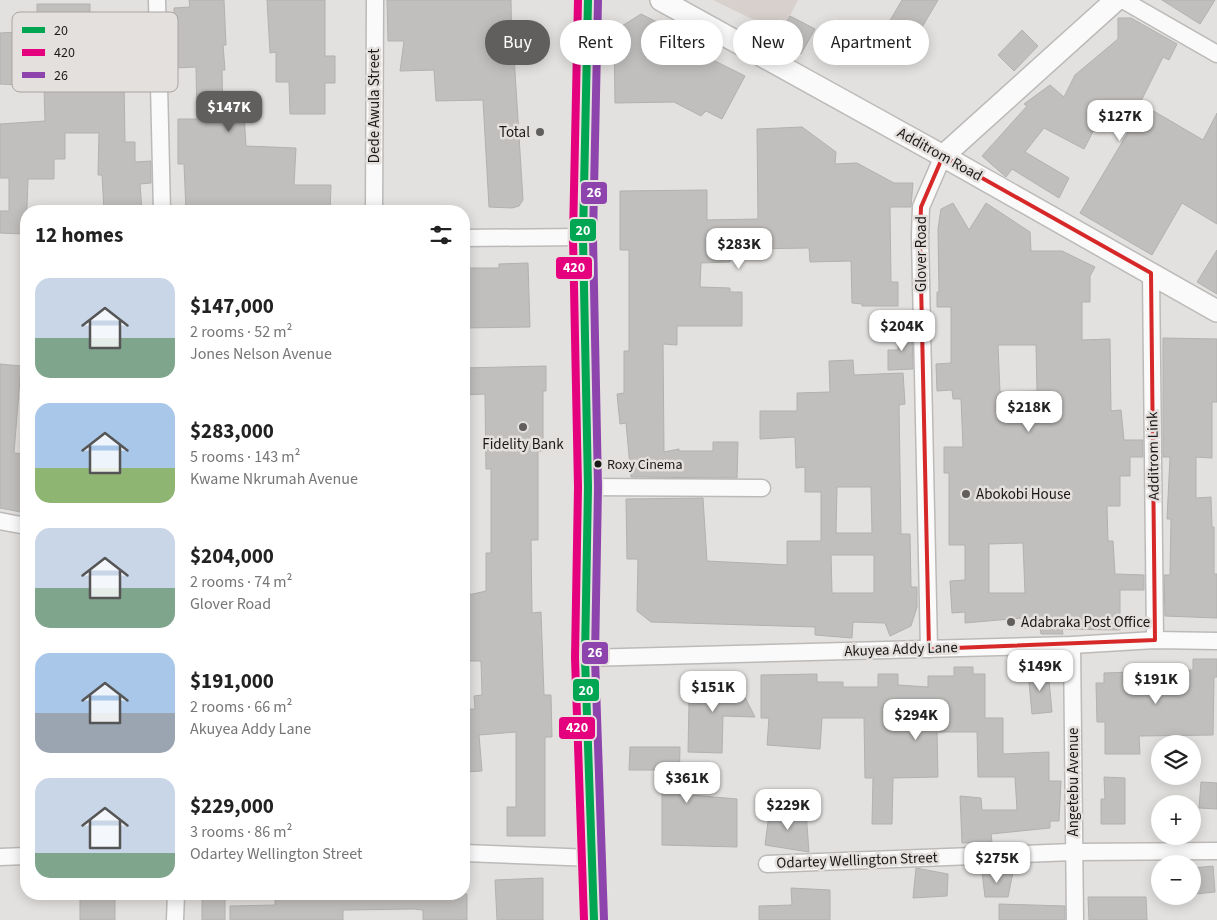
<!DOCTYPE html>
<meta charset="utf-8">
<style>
:root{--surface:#fff;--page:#f6f6f6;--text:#222;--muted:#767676;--accent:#615f5e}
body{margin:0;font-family:"Source Sans 3",sans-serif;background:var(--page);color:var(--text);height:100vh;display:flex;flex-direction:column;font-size:19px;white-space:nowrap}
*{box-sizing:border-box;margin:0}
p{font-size:16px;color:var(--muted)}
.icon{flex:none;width:28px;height:28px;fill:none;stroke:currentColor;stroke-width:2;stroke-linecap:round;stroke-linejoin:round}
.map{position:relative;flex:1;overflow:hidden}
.details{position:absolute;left:20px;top:205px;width:450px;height:695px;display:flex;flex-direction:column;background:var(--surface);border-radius:20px;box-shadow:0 2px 12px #0003}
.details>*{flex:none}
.banner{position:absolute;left:485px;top:20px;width:475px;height:45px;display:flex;gap:10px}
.fabs{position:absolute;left:1151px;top:735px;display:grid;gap:10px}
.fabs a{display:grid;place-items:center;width:50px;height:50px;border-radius:50%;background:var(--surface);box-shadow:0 2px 12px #0003;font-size:25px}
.price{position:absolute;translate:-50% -42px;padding:0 11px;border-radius:10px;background:#fff;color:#222;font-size:16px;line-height:32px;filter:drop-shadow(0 1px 2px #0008)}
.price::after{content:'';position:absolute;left:50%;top:30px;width:15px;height:11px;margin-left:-8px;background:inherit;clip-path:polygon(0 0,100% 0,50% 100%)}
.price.selected{background:var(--accent);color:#fff}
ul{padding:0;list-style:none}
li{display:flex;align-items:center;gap:15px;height:125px;padding:0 15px}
li span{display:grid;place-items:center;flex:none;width:140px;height:100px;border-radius:15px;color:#555}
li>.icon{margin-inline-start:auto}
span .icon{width:60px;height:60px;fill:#fffc;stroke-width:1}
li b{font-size:21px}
h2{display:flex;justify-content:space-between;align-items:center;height:60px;padding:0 15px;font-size:21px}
.chip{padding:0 18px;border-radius:22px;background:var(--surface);box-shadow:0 2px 12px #0003;font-size:18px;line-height:45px}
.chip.selected{background:var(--accent);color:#fff}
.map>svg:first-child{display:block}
</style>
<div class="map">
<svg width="1217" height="920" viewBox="0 0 1217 920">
<rect width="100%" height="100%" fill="#e3e1df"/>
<!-- built -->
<polygon fill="#d7d0cc" points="713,0 798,0 781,33"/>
<!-- building -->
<g fill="#c0bfbd" stroke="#b2b1af" fill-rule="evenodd">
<polygon points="189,0 224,0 226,45 223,45 225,70 222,70 223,114 244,113 246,146 296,148 294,185 331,185 330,211 186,211 184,164 178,164 178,119 197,119 196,67 174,68 174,8 190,7"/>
<polygon points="267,0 325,0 325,56 335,56 335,83 325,83 325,114 290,114 289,82 276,82 276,52 270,53"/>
<polygon points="387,0 511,0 512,57 514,56 523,200 519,206 512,208 489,207 483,100 436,101 434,70 400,71 404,41 388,41"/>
<polygon points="902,0 938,0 901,63 874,48"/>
<polygon points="1162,0 1215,0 1200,24"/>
<polygon points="37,4 90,4 90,26 65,26 67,77 110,76 110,82 124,82 125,142 135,142 135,162 151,161 151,183 140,184 142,211 104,211 102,175 98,175 99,133 65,133 65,159 54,159 54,179 28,179 26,234 0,233 0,211 9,211 9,178 0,178 0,124 45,121 44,86 0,84 0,33 37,31"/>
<polygon points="641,14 703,45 699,53 745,76 722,119 706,111 701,116 674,102 615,103 614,31"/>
<polygon points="790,16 815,29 801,54 777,40"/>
<polygon points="1118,18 1131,18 1177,44 1169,60 1163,57 1140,103 1203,140 1217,113 1217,224 1182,203 1152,255 1080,213 1130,129 1102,114 1084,149 1044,128 1025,152 1069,178 1059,198 1012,169 1006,177 982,156 1027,106 1024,104 1035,96 1050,85 1064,97 1075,75 1118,39"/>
<polygon points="1022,30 1038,46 1014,71 998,55"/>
<polygon points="802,127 836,152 835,164 857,163 894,183 913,183 911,207 890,207 891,282 898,282 898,306 862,306 862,304 852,303 851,261 810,262 809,248 752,249 752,257 730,256 730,262 701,263 700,287 730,288 730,292 742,292 742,326 677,326 677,345 663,344 664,452 679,449 679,451 713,451 713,442 738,442 737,478 631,477 626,423 620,424 617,394 624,393 624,351 629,351 629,250 620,250 620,191 707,190 707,220 758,219 757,129"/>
<path d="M 953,203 L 969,230 L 986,203 L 1030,232 L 1031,251 L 1062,251 L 1095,267 L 1090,276 L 1090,302 L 1082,302 L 1082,340 L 1110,339 L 1111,411 L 1121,410 L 1124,440 L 1143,440 L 1143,457 L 1130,457 L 1130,476 L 1120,476 L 1120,506 L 1107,506 L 1108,541 L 1113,541 L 1115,574 L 1144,575 L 1144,590 L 1120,590 L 1120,630 L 1062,629 L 1063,634 L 1041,634 L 1040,628 L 1023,628 L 1022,618 L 965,623 L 965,612 L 952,613 L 950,581 L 965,580 L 965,545 L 949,545 L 949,473 L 944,473 L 944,447 L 963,447 L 961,399 L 953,399 L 952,390 L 937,391 L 936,364 L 951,363 L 951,307 L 937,307 L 937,292 L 939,292 L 938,229 L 941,209 ZM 998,345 L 1036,345 L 1037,391 L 1000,392 ZM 1023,543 L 1025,593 L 989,593 L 989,544 Z"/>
<polygon points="1217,250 1217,294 1197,282"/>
<polygon points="528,263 530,327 464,328 464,268 499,268 499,264"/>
<polygon points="899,329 912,329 913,369 888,370 888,350 898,350"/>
<polygon points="1163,338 1217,339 1217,402 1212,402 1212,458 1196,457 1196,498 1211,497 1212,527 1214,527 1214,574 1217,574 1217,618 1165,616 1164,575 1170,575 1171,519 1167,519 1170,457 1163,457"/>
<path d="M 853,360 L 854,375 L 903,373 L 905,404 L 899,405 L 901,534 L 910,534 L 911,587 L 917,587 L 917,607 L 911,626 L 890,636 L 885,623 L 853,622 L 852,638 L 815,635 L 815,627 L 651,622 L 637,611 L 638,559 L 627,559 L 626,499 L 703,498 L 707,561 L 787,565 L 787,541 L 821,541 L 821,492 L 805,492 L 805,467 L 796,468 L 795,437 L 760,439 L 760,411 L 797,411 L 797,393 L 830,392 L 829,361 ZM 837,487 L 871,487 L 872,533 L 836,533 ZM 831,555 L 874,555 L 874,593 L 832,593 Z"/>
<polygon points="0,364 21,366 14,453 26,454 26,513 0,508"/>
<polygon points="546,366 546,391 543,391 543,451 538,451 538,540 531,540 532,613 541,612 544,695 551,695 552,737 545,737 545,836 507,836 507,807 516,807 516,732 479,735 482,771 464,772 464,709 475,709 474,696 482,695 481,661 464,661 464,596 486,591 486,553 491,553 491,469 486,469 485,394 464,395 464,368"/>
<polygon points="1193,659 1217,659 1217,677 1214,677 1213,735 1139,736 1140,754 1105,754 1105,722 1097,722 1096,683 1104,683 1104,673 1193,670"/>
<polygon points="954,667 973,667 973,674 985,674 985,718 1003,718 1003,754 1049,752 1049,781 1061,781 1059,821 1050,821 1050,828 991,834 992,842 962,843 960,796 981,798 982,810 1017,810 1015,777 978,777 977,732 937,732 938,777 893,778 892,824 872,824 873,778 865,778 864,718 822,718 820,749 767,745 769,718 761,718 761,675 817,674 817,682 843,682 843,687 878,687 878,674 898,674 898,685 928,687 928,676 954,676"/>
<polygon points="1048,670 1052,712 1032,714 1028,672"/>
<polygon points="733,674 755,717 723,716 722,753 688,752 689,702 684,683 717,685"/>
<polygon points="630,747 680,747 679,794 737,799 737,847 662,845 662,770 629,770"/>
<polygon points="1104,777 1125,778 1125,824 1101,824 1101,799 1105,799"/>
<polygon points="1201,782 1217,783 1217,809 1199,808"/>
<polygon points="806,812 809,852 765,845 769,814"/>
<polygon points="1213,866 1215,892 1195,894 1193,868"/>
<polygon points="916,868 948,874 947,896 913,898"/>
<polygon points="982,872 1013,872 1008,897 985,897"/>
<polygon points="543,878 543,920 497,920 495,880"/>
<polygon points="791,888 830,890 830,920 759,920 759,906 792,905"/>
<rect x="80" y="894" width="35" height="26"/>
<rect x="202" y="894" width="23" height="26"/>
<polygon points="275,894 467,894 467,920 423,920 423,910 414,909 343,910 343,920 230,920 230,906 275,905"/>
<polygon points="1088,897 1146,897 1147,920 1089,920"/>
<polygon points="999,904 1065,906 1065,920 999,920"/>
</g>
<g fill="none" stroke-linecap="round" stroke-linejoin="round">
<!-- minor casing -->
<g stroke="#bcbab8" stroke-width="19">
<g id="minor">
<polyline points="157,0 162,211"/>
<polyline points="1123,0 1217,54"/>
<polyline points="374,211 375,0"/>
<polyline points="464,238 583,237"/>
<polyline points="1151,273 1155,640"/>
<polyline points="588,487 762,488"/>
<polyline points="0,521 26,526"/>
<polyline points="1072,645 1075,920"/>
<polyline points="929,649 920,236 921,207 943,156"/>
<polyline points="585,658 1072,645 1155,640 1217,641"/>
<polyline points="464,853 593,858"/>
<polyline points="0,857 26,856"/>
<polyline points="767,864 1073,852 1217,851"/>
<polyline points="175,920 176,894"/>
</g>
</g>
<!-- tertiary casing -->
<g stroke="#bcbab8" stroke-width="24">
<g id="tertiary">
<polyline points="661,0 943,156 1217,311"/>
<polyline points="943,156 1116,0"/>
</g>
</g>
<!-- secondary casing -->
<g stroke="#bcbab8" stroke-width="26">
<polyline id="secondary" points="588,0 583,237 588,487 585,658 594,920"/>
</g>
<!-- minor -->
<use href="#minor" stroke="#fbfafa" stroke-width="16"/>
<!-- tertiary -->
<use href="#tertiary" stroke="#fbfafa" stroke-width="21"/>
<!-- secondary -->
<use href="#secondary" stroke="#fbfafa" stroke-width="24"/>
<!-- bus-1 casing -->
<g stroke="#e4e0de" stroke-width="11">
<polyline id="bus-1" points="588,0 583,237 588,487 585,658 594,920"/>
</g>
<!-- bus-2 casing -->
<g stroke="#e4e0de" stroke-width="11">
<polyline id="bus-2" points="578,0 573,237 578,487 575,658 584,920"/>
</g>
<!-- bus-3 casing -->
<g stroke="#e4e0de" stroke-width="11">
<polyline id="bus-3" points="598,0 593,237 598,487 595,658 604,920"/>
</g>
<!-- bus-1 -->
<use href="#bus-1" stroke="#00a651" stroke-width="8"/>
<!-- bus-2 -->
<use href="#bus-2" stroke="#e5007d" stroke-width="8"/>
<!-- bus-3 -->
<use href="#bus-3" stroke="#8e44ad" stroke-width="8"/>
</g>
<!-- marked area -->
<path fill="none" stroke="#d62828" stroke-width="4" stroke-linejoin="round" d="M 943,156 L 1151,273 L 1155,640 L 929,649 L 920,236 L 921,207 Z"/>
<!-- markers -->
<g fill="#615f5e" stroke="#e4e0de" stroke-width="2">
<circle cx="540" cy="132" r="5"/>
<circle cx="523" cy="427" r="5"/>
<circle cx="966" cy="494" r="5"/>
<circle cx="1011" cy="622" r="5"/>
</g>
<circle fill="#1b1918" stroke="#e4e0de" stroke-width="2" cx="598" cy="464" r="4.5"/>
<g text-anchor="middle" stroke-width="5" stroke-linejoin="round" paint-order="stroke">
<!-- bus labels -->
<g font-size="14" fill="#1b1918" stroke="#e4e0de" text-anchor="start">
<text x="607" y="469">Roxy Cinema</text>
</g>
<!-- street labels -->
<g font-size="15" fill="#1b1918" stroke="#e4e0de">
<text transform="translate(374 106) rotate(-90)" y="5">Dede Awula Street</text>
<text transform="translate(940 154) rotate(29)" y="5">Additrom Road</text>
<text transform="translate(921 254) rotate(-90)" y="5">Glover Road</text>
<text transform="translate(1153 456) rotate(-91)" y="5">Additrom Link</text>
<text transform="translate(901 649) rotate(-2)" y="5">Akuyea Addy Lane</text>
<text transform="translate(1073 782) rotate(-90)" y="5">Angetebu Avenue</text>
<text transform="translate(857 860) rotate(-2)" y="5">Odartey Wellington Street</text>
</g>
<!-- poi labels -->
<g font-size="15" fill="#1b1918" stroke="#e4e0de" text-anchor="start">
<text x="530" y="137" text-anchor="end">Total</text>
<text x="523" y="449" text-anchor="middle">Fidelity Bank</text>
<text x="976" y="499">Abokobi House</text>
<text x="1021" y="627">Adabraka Post Office</text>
</g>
</g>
<!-- legend -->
<rect x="12" y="12" width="166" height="80" rx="8" fill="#e4e0de" stroke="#a8a4a3" stroke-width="1"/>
<rect x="22" y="27" width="23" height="6" fill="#00a651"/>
<rect x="22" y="49" width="23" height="7" fill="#e5007d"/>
<rect x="22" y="72" width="23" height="6" fill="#8e44ad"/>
<g font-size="14" fill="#1b1918">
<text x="54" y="35">20</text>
<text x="54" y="57">420</text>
<text x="54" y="80">26</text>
</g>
<g stroke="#e4e0de" stroke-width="2">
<rect x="580" y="181" width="28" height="24" rx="5" fill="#8e44ad"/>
<rect x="569" y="218" width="28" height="24" rx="5" fill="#00a651"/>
<rect x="555" y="256" width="38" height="24" rx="5" fill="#e5007d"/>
<rect x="581" y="641" width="28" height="24" rx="5" fill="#8e44ad"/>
<rect x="572" y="678" width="28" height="24" rx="5" fill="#00a651"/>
<rect x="558" y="716" width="38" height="24" rx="5" fill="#e5007d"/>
</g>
<g font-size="14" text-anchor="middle" font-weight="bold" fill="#fff">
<text x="594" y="197">26</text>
<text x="583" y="235">20</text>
<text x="574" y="272">420</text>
<text x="595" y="657">26</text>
<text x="586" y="695">20</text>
<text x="577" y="732">420</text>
</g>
</svg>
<div class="fabs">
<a><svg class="icon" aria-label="layers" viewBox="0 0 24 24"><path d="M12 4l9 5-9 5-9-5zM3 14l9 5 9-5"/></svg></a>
<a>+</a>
<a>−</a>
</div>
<b class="price selected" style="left:229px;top:133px">$147K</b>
<b class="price" style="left:1120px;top:142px">$127K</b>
<b class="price" style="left:739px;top:270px">$283K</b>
<b class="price" style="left:902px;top:352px">$204K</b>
<b class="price" style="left:1029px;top:433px">$218K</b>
<b class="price" style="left:1040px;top:692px">$149K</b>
<b class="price" style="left:1156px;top:705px">$191K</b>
<b class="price" style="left:713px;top:713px">$151K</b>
<b class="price" style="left:916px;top:741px">$294K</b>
<b class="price" style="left:687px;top:804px">$361K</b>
<b class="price" style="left:788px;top:831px">$229K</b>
<b class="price" style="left:997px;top:884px">$275K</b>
<div class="banner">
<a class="chip selected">Buy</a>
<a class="chip">Rent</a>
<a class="chip">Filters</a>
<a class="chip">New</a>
<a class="chip">Apartment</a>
</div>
<section class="details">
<h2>12 homes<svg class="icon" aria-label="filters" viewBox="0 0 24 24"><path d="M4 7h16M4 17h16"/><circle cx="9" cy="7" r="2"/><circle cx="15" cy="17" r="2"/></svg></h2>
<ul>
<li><span style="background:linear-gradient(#c9d6e8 60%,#7fa58c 0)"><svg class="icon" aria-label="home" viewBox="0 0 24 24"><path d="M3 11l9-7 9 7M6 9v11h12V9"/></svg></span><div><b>$147,000</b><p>2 rooms · 52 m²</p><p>Jones Nelson Avenue</p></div></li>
<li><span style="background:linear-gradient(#a9c7e8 65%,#8fb573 0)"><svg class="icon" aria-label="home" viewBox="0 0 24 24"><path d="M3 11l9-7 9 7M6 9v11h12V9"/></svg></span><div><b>$283,000</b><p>5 rooms · 143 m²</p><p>Kwame Nkrumah Avenue</p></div></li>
<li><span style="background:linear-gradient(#c9d6e8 60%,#7fa58c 0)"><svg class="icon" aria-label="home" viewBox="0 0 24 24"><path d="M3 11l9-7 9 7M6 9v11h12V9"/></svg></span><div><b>$204,000</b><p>2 rooms · 74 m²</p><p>Glover Road</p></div></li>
<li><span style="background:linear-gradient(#a9c7e8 60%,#9aa5b1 0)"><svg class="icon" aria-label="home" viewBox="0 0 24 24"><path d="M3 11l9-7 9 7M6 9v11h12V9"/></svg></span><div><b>$191,000</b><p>2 rooms · 66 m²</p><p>Akuyea Addy Lane</p></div></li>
<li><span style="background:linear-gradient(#c9d6e8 75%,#7fa58c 0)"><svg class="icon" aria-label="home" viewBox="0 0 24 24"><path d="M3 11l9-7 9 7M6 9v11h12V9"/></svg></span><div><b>$229,000</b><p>3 rooms · 86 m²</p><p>Odartey Wellington Street</p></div></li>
</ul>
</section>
</div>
